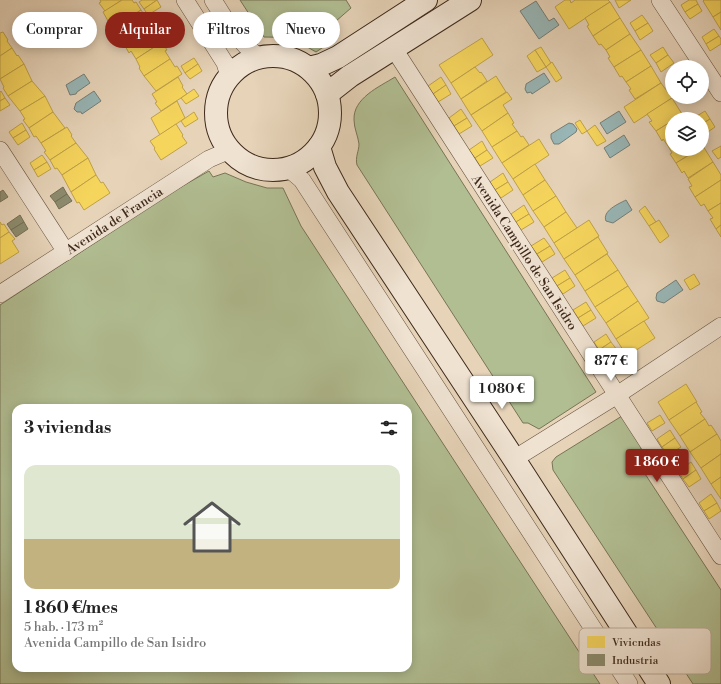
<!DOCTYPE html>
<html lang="es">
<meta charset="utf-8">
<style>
:root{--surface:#fff;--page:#f2f2f2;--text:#222;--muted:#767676;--accent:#8f2418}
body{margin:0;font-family:"Libre Bodoni",serif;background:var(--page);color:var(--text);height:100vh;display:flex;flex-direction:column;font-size:15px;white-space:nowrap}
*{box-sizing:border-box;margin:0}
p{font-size:13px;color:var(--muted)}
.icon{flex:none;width:22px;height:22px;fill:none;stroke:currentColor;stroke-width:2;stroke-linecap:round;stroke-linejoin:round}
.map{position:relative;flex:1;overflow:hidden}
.panel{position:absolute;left:12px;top:404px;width:400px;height:268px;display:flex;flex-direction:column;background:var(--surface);border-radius:12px;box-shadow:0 2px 10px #0003}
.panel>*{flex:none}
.banner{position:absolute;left:12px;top:12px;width:400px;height:36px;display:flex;gap:8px}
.fabs{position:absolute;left:665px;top:60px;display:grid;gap:8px}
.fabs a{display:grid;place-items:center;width:44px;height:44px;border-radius:50%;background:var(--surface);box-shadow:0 2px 10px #0003;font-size:20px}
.price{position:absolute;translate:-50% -34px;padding:0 9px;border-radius:4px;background:#fff;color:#222;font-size:13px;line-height:26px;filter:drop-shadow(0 1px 2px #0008)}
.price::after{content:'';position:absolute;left:50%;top:24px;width:12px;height:9px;margin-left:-6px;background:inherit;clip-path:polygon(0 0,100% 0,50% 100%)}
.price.selected{background:var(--accent);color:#fff}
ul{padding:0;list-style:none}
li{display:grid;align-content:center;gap:8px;height:212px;padding:0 12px}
li span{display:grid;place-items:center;height:124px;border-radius:12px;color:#555}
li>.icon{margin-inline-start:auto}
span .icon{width:72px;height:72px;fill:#fffc;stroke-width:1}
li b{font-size:17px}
h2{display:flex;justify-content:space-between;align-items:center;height:48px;padding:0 12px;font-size:17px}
.pill{padding:0 14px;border-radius:18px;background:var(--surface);box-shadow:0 2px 10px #0003;font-size:14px;line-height:36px}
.pill.selected{background:var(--accent);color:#fff}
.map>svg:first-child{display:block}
</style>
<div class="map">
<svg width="721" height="684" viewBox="0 0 721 684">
<rect width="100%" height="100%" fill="#e6d3b8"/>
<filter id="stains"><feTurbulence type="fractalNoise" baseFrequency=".005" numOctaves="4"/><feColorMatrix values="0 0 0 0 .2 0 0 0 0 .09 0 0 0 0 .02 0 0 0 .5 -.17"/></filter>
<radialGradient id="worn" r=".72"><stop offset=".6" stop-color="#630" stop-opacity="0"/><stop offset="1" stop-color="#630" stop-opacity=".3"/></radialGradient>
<!-- green -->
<g fill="#b1be92" stroke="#787456" fill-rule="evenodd">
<path d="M 240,0 L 346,0 L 351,8 L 328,28 L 325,46 L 316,52 C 296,40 287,37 264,37 Z"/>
<path d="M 395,77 L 596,392 L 539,429 L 528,423 L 523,423 L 357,165 C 355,157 359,151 359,144 C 358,136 354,128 354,120 C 353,98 379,87 395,77 Z"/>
<path d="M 209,171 L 213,177 L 225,173 L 246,182 L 267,188 L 283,188 L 301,226 L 600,684 L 0,684 L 0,305 L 172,192 ZM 16,408 L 408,408 L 408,668 L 16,668 Z"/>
<polygon points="622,416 642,448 632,454 721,590 721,684 693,684 553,470 552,462 556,457"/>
</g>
<!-- water -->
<g fill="#98b6b6" stroke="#747e78">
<polygon points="536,1 549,21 554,18 559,25 539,39 520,11"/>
<polygon points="544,73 550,82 532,94 531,92 527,93 525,89 526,85 526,84"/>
<polygon points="84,74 90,83 77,92 76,94 70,95 66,85"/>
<polygon points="94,91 101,101 82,114 81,112 77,112 74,109 76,103"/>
<polygon points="619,111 626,122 607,134 600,123"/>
<polygon points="569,123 573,124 577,129 576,132 559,144 554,144 551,138 551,134"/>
<polygon points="624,135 630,145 610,158 604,148"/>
<path d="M 626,200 L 632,210 L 613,223 L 606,221 C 602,211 618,204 626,200 Z"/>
<polygon points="676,280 683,290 664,303 657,301 656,298 657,293"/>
</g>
<!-- homes -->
<g fill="#f6d55c" stroke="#bfa148">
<polygon points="100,0 122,0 105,11 99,3 101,2"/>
<polygon points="122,0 132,0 134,3 136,2 141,10 115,27 110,19 108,21 103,12"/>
<polygon points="142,0 157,0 144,9 139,2"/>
<polygon points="157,0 161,7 148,15 144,9"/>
<polygon points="565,0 570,0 571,3 575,0 608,0 610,2 569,29 555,7"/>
<polygon points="615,0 631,0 619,8"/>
<polygon points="689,0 696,0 698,4 685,12 681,5"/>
<polygon points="704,0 721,0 721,12 713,17 703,1"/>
<polygon points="610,2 620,18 593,36 587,26 589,25 585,18"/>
<polygon points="698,4 702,11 690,19 685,12"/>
<polygon points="141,10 146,18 145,20 150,27 124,44 118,36 120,35 115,27"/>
<polygon points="721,12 721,30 713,17"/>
<polygon points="642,15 648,23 635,31 630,23"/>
<polygon points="620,18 630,34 606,50 601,44 599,45 593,36"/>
<polygon points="648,23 653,31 640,40 635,31"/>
<polygon points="173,26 177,32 164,41 160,34"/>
<polygon points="150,27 155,35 156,34 162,42 136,59 131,51 129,53 124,44"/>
<polygon points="714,29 719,36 706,44 702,37"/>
<polygon points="3,32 8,40 7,41 12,48 0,56 0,33"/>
<polygon points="177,32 181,39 169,47 164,41"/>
<polygon points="630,34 641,50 614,67 608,58 610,57 606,50"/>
<polygon points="719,36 721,39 721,44 710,51 706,44"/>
<polygon points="482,38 493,55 451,83 439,65"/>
<polygon points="162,42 167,50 165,51 170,59 144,76 139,68 140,67 136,59"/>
<polygon points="541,47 551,63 546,67 535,50"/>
<polygon points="663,47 668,55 656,63 650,55"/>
<polygon points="12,48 17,56 18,55 24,64 0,79 0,56"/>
<polygon points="535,50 546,67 537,72 527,56"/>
<polygon points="641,50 651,66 626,82 622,76 620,77 614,67"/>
<polygon points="668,55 674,63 661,72 656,63"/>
<polygon points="194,58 198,64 185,73 181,66"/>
<polygon points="170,59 175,67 177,66 182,74 156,91 144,76"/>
<polygon points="552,62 562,78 556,82 546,67"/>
<polygon points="24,64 32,81 8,96 3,88 4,87 0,79"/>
<polygon points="198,64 202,71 190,79 185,73"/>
<polygon points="651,66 661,83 635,99 629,90 631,89 626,82"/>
<polygon points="475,67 480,73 481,72 487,81 461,99 451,83"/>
<polygon points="496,76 506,92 471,115 461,99"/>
<polygon points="178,77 183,86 182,87 187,94 161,111 155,103 157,102 152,94"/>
<polygon points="441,77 446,85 433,94 428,86"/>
<polygon points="32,81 45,96 20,111 8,96"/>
<polygon points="661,83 672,98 634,123 624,107"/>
<polygon points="446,85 451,94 438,102 433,94"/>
<polygon points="194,89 199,96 186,104 181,98"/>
<polygon points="1,91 5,98 0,101 0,92"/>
<polygon points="507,92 512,99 503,105 508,113 482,131 471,115"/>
<polygon points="45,96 53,112 29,128 23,120 25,119 20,111"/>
<polygon points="677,97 691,97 682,103"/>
<polygon points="5,98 10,105 0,111 0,101"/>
<polygon points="672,98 682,114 675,119 672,119 672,121 656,131 649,122 652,121 647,114"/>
<polygon points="177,101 185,118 160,135 151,118"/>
<polygon points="461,109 467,118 454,126 449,118"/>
<polygon points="705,111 710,119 702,124 702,119 692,119"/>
<polygon points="53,112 65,128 41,143 36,136 34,137 29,128"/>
<polygon points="194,112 198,119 185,127 181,121"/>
<polygon points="508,113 514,123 512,124 517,131 492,147 482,131"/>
<polygon points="682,114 685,119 675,119"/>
<polygon points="467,118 472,126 459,134 454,126"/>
<polygon points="710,119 715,127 702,136 702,124"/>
<polygon points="580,120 587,131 582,134 575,123"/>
<polygon points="672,121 672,144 668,146 663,139 662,141 656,131"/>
<polygon points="22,123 26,130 13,138 9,132"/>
<polygon points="176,124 183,135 182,136 187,143 161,160 154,149 155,148 150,141"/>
<polygon points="595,125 606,141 597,146 587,131"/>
<polygon points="67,127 72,135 71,136 76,143 50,160 44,152 46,151 41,143"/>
<polygon points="26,130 30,137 18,145 13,138"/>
<polygon points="517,131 521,137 523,136 529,145 502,163 492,147"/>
<polygon points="539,139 549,155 513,179 502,163"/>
<polygon points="482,141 487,150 475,158 469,150"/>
<polygon points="76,143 88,158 62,175 57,168 55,169 50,160"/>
<polygon points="672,144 672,149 699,149 676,163 670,154 672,153 668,146"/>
<polygon points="703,146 713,162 688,178 684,171 682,173 676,163 699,149 702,149"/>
<polygon points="721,146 721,157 718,159 712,151"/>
<polygon points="487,150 493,158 480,166 475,158"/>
<polygon points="42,155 47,162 34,170 30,163"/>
<polygon points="88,158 96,175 71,192 62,175"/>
<polygon points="47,162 51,169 38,177 34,170"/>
<polygon points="713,162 721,175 721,180 695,197 689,187 692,186 688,179"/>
<polygon points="535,164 545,180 523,195 513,179"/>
<polygon points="503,173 508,182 495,190 490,182"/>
<polygon points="96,175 101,183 103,182 110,193 84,210 79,202 77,203 71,192"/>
<polygon points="545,180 556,196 533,211 523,195"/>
<polygon points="721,180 721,203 708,211 704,204 701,206 695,197"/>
<polygon points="508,182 513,190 501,198 495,190"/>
<polygon points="556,196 566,212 544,227 533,211"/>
<polygon points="721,203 721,225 716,229 710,219 713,218 708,211"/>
<polygon points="524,205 529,214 516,222 511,214"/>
<polygon points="645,206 656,222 649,226 639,211"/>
<polygon points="566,212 577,228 554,243 544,227"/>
<polygon points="529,214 534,222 521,230 516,222"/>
<polygon points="589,220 599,236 564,259 554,243"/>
<polygon points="659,220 669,236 660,243 649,226"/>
<polygon points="0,222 2,225 4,224 9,232 0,238"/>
<polygon points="721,225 721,237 716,229"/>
<polygon points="9,232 15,239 12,241 19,252 0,264 0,238"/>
<polygon points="598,237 608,253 575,275 564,259"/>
<polygon points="544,238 550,246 537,254 531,246"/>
<polygon points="550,246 555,254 542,262 537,254"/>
<polygon points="607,254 618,270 585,291 575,275"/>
<polygon points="565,270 570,278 557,286 552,278"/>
<polygon points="618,270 628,286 595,307 585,291"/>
<polygon points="694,274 700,284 690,290 684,280"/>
<polygon points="570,278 575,286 563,294 557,286"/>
<polygon points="628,286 638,301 606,323 595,307"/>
<polygon points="638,301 649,318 616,339 606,323"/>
<polygon points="586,302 591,310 578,318 573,310"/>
<polygon points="591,310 596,318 583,326 578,318"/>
<polygon points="644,321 655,338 627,356 616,339"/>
<polygon points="606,334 611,342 599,350 594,342"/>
<polygon points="611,342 617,350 604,358 599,350"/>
<polygon points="686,384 697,402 669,420 658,402"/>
<polygon points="696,402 702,412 700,413 705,419 680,436 669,420"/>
<polygon points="660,415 665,423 652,431 647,423"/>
<polygon points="705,419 709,426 711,425 717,434 690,452 680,436"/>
<polygon points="670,430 675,438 662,447 657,439"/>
<polygon points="717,434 721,441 721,454 701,468 690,452"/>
<polygon points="675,438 681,447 668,455 662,447"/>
<polygon points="721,454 721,477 711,484 701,468"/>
<polygon points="691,462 696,470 683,479 678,471"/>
<polygon points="696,470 701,479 689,487 683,479"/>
<polygon points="721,477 721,499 711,484"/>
<polygon points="711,494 717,503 704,511 699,503"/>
<polygon points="717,503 721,511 709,519 704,511"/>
</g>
<!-- industry -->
<g fill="#8c8c6e" stroke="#756e55">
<polygon points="63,187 67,194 55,202 50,196"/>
<polygon points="3,190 8,197 0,202 0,192"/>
<polygon points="67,194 72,201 59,209 55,202"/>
<polygon points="20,215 24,222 11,230 7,224"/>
<polygon points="24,222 28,229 16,237 11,230"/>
</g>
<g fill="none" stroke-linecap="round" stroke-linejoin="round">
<!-- street casing -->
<g stroke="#685442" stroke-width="18">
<g id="street">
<polyline points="185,0 225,63 229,76"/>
<path d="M 213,0 C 226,21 239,43 259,57"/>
<polyline points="660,0 721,93"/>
<polyline points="394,49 721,556"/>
<polyline points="0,150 66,252"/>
<polyline points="288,168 302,180 629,684"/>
<polyline points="0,294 209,159 230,150"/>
<polyline points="514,459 617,395 721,326"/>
</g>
</g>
<!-- secondary casing -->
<g stroke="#3e291b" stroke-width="24">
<g id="secondary">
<circle cx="273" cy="113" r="57"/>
<polyline points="309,68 321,65 338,57 426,0"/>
<polyline points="327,94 350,76 470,0"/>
<polyline points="319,147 325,167 338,192 514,459 659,684"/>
</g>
</g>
<!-- street -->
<use href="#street" stroke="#efe2d1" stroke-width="17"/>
<!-- secondary -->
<use href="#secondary" stroke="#efe2d1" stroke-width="22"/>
</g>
<g text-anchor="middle" stroke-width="4" stroke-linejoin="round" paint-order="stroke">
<!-- street labels -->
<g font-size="13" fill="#3e291b" stroke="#efe2d1">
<text transform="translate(114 220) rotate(-33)" y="5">Avenida de Francia</text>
<text transform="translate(525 252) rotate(57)" y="5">Avenida Campillo de San Isidro</text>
</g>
</g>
<!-- legend -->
<rect x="579" y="628" width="132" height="46" rx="6" fill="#efe2d1" stroke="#baaa9a" stroke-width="1"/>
<rect x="587" y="636" width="18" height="12" fill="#f6d55c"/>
<rect x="587" y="654" width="18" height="12" fill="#8c8c6e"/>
<g font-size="11" fill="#3e291b">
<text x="612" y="646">Viviendas</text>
<text x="612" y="664">Industria</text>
</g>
<rect width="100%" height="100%" filter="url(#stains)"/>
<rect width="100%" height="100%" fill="url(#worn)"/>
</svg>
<div class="fabs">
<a><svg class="icon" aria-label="locate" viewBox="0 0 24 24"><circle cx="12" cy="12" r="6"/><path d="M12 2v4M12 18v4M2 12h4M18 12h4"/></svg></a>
<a><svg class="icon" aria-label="layers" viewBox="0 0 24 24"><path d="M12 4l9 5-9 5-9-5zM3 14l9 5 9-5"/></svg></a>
</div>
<b class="price" style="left:611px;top:382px">877 €</b>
<b class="price" style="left:502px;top:410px">1 080 €</b>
<b class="price selected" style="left:657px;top:483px">1 860 €</b>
<div class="banner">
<a class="pill">Comprar</a>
<a class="pill selected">Alquilar</a>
<a class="pill">Filtros</a>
<a class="pill">Nuevo</a>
</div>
<section class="panel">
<h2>3 viviendas<svg class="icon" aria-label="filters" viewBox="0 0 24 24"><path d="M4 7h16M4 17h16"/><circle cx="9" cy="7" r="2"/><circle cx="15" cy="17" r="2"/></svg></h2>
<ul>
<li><span style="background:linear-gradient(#dfe7d0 60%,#c2b280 0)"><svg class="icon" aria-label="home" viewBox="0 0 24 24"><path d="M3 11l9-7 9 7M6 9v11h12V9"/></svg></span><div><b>1 860 €/mes</b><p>5 hab. · 173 m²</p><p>Avenida Campillo de San Isidro</p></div></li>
</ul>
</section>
</div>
